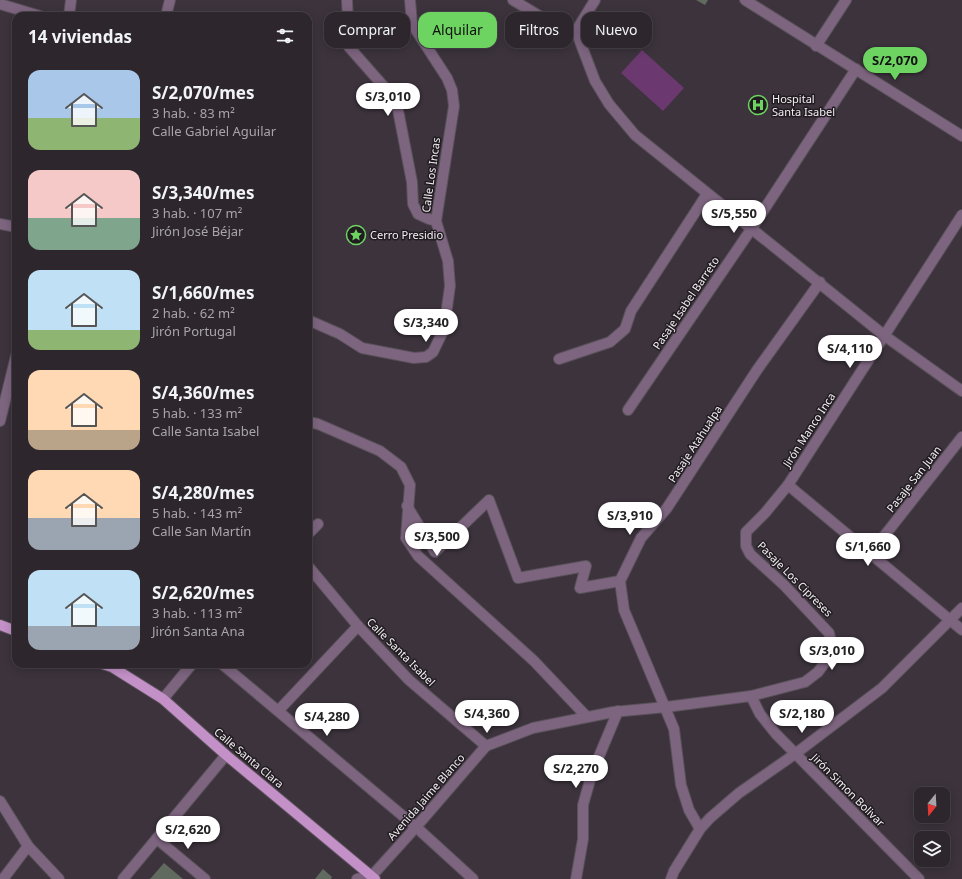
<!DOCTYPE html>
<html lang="es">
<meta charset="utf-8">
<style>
:root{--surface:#2d262d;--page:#393239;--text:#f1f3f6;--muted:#a7a5aa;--line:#484349;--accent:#6dd361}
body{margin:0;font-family:"Noto Sans",sans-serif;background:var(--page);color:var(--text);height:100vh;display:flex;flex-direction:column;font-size:15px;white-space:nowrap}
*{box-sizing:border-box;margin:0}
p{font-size:13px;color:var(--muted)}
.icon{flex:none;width:22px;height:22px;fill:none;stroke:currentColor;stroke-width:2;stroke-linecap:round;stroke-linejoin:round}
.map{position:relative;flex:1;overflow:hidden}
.drawer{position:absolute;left:12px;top:12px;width:300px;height:656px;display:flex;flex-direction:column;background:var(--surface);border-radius:12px;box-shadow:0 2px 10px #0003,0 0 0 1px var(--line)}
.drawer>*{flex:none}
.top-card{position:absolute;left:324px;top:12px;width:380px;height:36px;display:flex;gap:8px}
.needle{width:26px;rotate:198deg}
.buttons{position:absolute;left:914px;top:787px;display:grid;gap:8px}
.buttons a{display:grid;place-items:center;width:36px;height:36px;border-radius:8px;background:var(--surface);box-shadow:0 2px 10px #0003,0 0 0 1px var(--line);font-size:20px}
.price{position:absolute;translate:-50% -34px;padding:0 9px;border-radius:14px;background:#fff;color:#222;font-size:13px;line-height:26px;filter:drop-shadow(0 1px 2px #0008)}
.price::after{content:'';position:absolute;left:50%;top:24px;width:12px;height:9px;margin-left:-6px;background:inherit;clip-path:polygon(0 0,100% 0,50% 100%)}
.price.selected{background:var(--accent);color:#111}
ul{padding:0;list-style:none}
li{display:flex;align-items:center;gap:12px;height:100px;padding:0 16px}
li span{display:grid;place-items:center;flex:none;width:112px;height:80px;border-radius:12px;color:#555}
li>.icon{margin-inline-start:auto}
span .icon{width:48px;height:48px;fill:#fffc;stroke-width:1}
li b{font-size:17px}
h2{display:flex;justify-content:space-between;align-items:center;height:48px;padding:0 16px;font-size:17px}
.tag{padding:0 14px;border-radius:12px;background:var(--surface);box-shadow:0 2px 10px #0003,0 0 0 1px var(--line);font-size:14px;line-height:36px}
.tag.selected{background:var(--accent);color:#111}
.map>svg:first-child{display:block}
</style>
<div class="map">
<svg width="962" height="879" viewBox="0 0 962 879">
<rect width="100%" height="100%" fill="#3c333c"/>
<!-- green -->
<polygon fill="#6b396f" points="642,50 684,88 663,111 621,73"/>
<!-- building -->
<g fill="#606a5f">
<polygon points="696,0 708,0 705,5"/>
<polygon points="164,863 183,879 150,879"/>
<polygon points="323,869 332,877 331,879 315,879"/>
</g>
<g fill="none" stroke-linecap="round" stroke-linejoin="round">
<!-- minor casing -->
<g stroke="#595159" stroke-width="12">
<g id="minor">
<polyline points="347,0 349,47 386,89 397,105 412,182 413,204 418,214 429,219 436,221"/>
<polyline points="513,0 546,20 576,31 595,81 609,104 635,135 885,336 962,391"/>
<polyline points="745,0 962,136"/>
<polyline points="0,4 40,16"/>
<polyline points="69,16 71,0"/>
<polyline points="166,16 170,0"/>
<polyline points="576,31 595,0"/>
<polyline points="816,46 846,0"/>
<polyline points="0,224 16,227"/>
<polyline points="308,320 340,334 362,348 414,358 426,357 433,352 444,329 450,286 448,261 436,221 454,106 452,90 447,78 412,24 410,0"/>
<polyline points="559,359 610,342 625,329 631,311 707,194"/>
<polyline points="628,410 752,228 856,69"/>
<polyline points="0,421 16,356"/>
<polyline points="308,422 318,424 380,451 401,467 410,485 406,538 418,556 534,661 587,717"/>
<polyline points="788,485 962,630"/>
<polyline points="407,506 435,552 489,500 518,578 586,566 580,588 620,581"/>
<polyline points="308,534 318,524"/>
<polyline points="870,554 962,437"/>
<polyline points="308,566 358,626 409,680 486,746"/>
<polyline points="222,664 416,827 473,879"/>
<polyline points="751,696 760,714 776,734 919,879"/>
<polyline points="163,699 192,664"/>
<polyline points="279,710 358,626"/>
<polyline points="0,801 28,846 59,879"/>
<polyline points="700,829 689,810 681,785 674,729 624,610 620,581 641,538 667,508 757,370 820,282"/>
<polyline points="157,839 205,879"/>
<polyline points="3,879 28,846"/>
<polyline points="123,879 226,755"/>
<polyline points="357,879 371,876"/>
<polyline points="369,879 416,827 486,746 533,728 613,712 666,707 751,696 805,682 818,672 828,658 832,646 829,633 784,585 750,554 746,546 746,532 765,513 788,485 962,215"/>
<polyline points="576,879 583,839 583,805 592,773 618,711"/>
<polyline points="671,879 674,871 700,829 710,818 739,793 795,754 882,688 962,608"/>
</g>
</g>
<!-- major casing -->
<g stroke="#595159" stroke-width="12">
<g id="major">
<polyline points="0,625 16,631"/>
<polyline points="103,664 112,667 163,699 226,755 375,879"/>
</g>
</g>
<!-- minor -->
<use href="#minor" stroke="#7d647f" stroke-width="10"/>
<!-- major -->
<use href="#major" stroke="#c390c7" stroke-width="10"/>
</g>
<!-- icons -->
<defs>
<g id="hospital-ring" transform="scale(1)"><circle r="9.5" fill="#201c20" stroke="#6dd361" stroke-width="1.5"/><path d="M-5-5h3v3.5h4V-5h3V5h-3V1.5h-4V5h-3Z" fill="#6dd361"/></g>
<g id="sight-ring" transform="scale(1)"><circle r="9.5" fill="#201c20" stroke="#6dd361" stroke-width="1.5"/><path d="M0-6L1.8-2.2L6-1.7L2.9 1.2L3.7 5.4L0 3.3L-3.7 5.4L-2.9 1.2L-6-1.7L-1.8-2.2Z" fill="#6dd361"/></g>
</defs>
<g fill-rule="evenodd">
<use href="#hospital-ring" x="758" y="105"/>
<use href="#sight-ring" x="356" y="235"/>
</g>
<g text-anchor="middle" stroke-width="3" stroke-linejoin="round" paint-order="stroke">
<!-- poi labels -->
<g font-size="11" fill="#f4eef4" stroke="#201c20" text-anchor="start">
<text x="772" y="103">Hospital<tspan x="772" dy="13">Santa Isabel</tspan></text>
<text x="370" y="239">Cerro Presidio</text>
</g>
<!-- street labels -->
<g font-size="11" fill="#f4eef4" stroke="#201c20">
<text transform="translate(431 175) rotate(-82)" y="4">Calle Los Incas</text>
<text transform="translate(686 303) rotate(-56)" y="4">Pasaje Isabel Barreto</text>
<text transform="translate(809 430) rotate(-57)" y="4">Jirón Manco Inca</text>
<text transform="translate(695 444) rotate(-57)" y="4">Pasaje Atahualpa</text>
<text transform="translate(914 479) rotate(-52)" y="4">Pasaje San Juan</text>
<text transform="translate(795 579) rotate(45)" y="4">Pasaje Los Cipreses</text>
<text transform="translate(401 652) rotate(45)" y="4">Calle Santa Isabel</text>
<text transform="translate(249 758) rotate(40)" y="4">Calle Santa Clara</text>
<text transform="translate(848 790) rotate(45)" y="4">Jirón Simon Bolivar</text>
<text transform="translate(426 797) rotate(-49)" y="4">Avenida Jaime Blanco</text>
</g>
</g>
</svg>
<div class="buttons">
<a><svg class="needle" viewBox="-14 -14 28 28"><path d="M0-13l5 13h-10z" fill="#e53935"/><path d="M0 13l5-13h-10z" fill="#a7a5aa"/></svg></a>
<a><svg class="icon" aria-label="layers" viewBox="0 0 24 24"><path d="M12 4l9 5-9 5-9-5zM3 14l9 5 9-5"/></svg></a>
</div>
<b class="price selected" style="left:895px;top:81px">S/2,070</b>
<b class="price" style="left:388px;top:117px">S/3,010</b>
<b class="price" style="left:734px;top:234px">S/5,550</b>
<b class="price" style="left:426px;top:343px">S/3,340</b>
<b class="price" style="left:850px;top:369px">S/4,110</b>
<b class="price" style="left:630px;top:536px">S/3,910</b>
<b class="price" style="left:437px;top:557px">S/3,500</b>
<b class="price" style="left:868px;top:567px">S/1,660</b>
<b class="price" style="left:832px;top:671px">S/3,010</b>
<b class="price" style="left:487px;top:734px">S/4,360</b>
<b class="price" style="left:802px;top:734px">S/2,180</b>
<b class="price" style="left:327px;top:737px">S/4,280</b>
<b class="price" style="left:576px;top:789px">S/2,270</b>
<b class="price" style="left:188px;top:850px">S/2,620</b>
<div class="top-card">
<a class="tag">Comprar</a>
<a class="tag selected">Alquilar</a>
<a class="tag">Filtros</a>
<a class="tag">Nuevo</a>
</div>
<section class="drawer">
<h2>14 viviendas<svg class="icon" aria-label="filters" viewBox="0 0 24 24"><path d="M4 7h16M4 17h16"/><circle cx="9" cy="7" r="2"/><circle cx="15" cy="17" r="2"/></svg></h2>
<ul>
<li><span style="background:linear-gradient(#a9c7e8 60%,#8fb573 0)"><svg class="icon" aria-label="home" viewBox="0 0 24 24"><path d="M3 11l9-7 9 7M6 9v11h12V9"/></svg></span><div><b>S/2,070/mes</b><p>3 hab. · 83 m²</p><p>Calle Gabriel Aguilar</p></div></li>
<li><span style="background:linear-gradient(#f6c9c9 60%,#7fa58c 0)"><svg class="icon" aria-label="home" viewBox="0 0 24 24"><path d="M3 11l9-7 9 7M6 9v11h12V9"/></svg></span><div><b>S/3,340/mes</b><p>3 hab. · 107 m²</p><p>Jirón José Béjar</p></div></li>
<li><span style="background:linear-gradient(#bfe0f5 75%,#8fb573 0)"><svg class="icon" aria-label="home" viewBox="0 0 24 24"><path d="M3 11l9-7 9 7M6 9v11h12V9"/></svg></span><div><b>S/1,660/mes</b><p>2 hab. · 62 m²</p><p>Jirón Portugal</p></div></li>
<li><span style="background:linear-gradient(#ffd9b3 75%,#b9a48a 0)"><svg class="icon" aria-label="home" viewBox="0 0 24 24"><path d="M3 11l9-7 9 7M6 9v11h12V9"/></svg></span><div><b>S/4,360/mes</b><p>5 hab. · 133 m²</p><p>Calle Santa Isabel</p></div></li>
<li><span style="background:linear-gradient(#ffd9b3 60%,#9aa5b1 0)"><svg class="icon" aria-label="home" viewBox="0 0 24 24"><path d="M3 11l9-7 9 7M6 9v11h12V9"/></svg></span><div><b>S/4,280/mes</b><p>5 hab. · 143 m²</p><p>Calle San Martín</p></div></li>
<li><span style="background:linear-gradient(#bfe0f5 70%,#9aa5b1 0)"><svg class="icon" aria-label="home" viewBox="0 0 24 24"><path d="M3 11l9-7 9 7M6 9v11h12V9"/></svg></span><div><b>S/2,620/mes</b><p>3 hab. · 113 m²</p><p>Jirón Santa Ana</p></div></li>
</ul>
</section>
</div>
